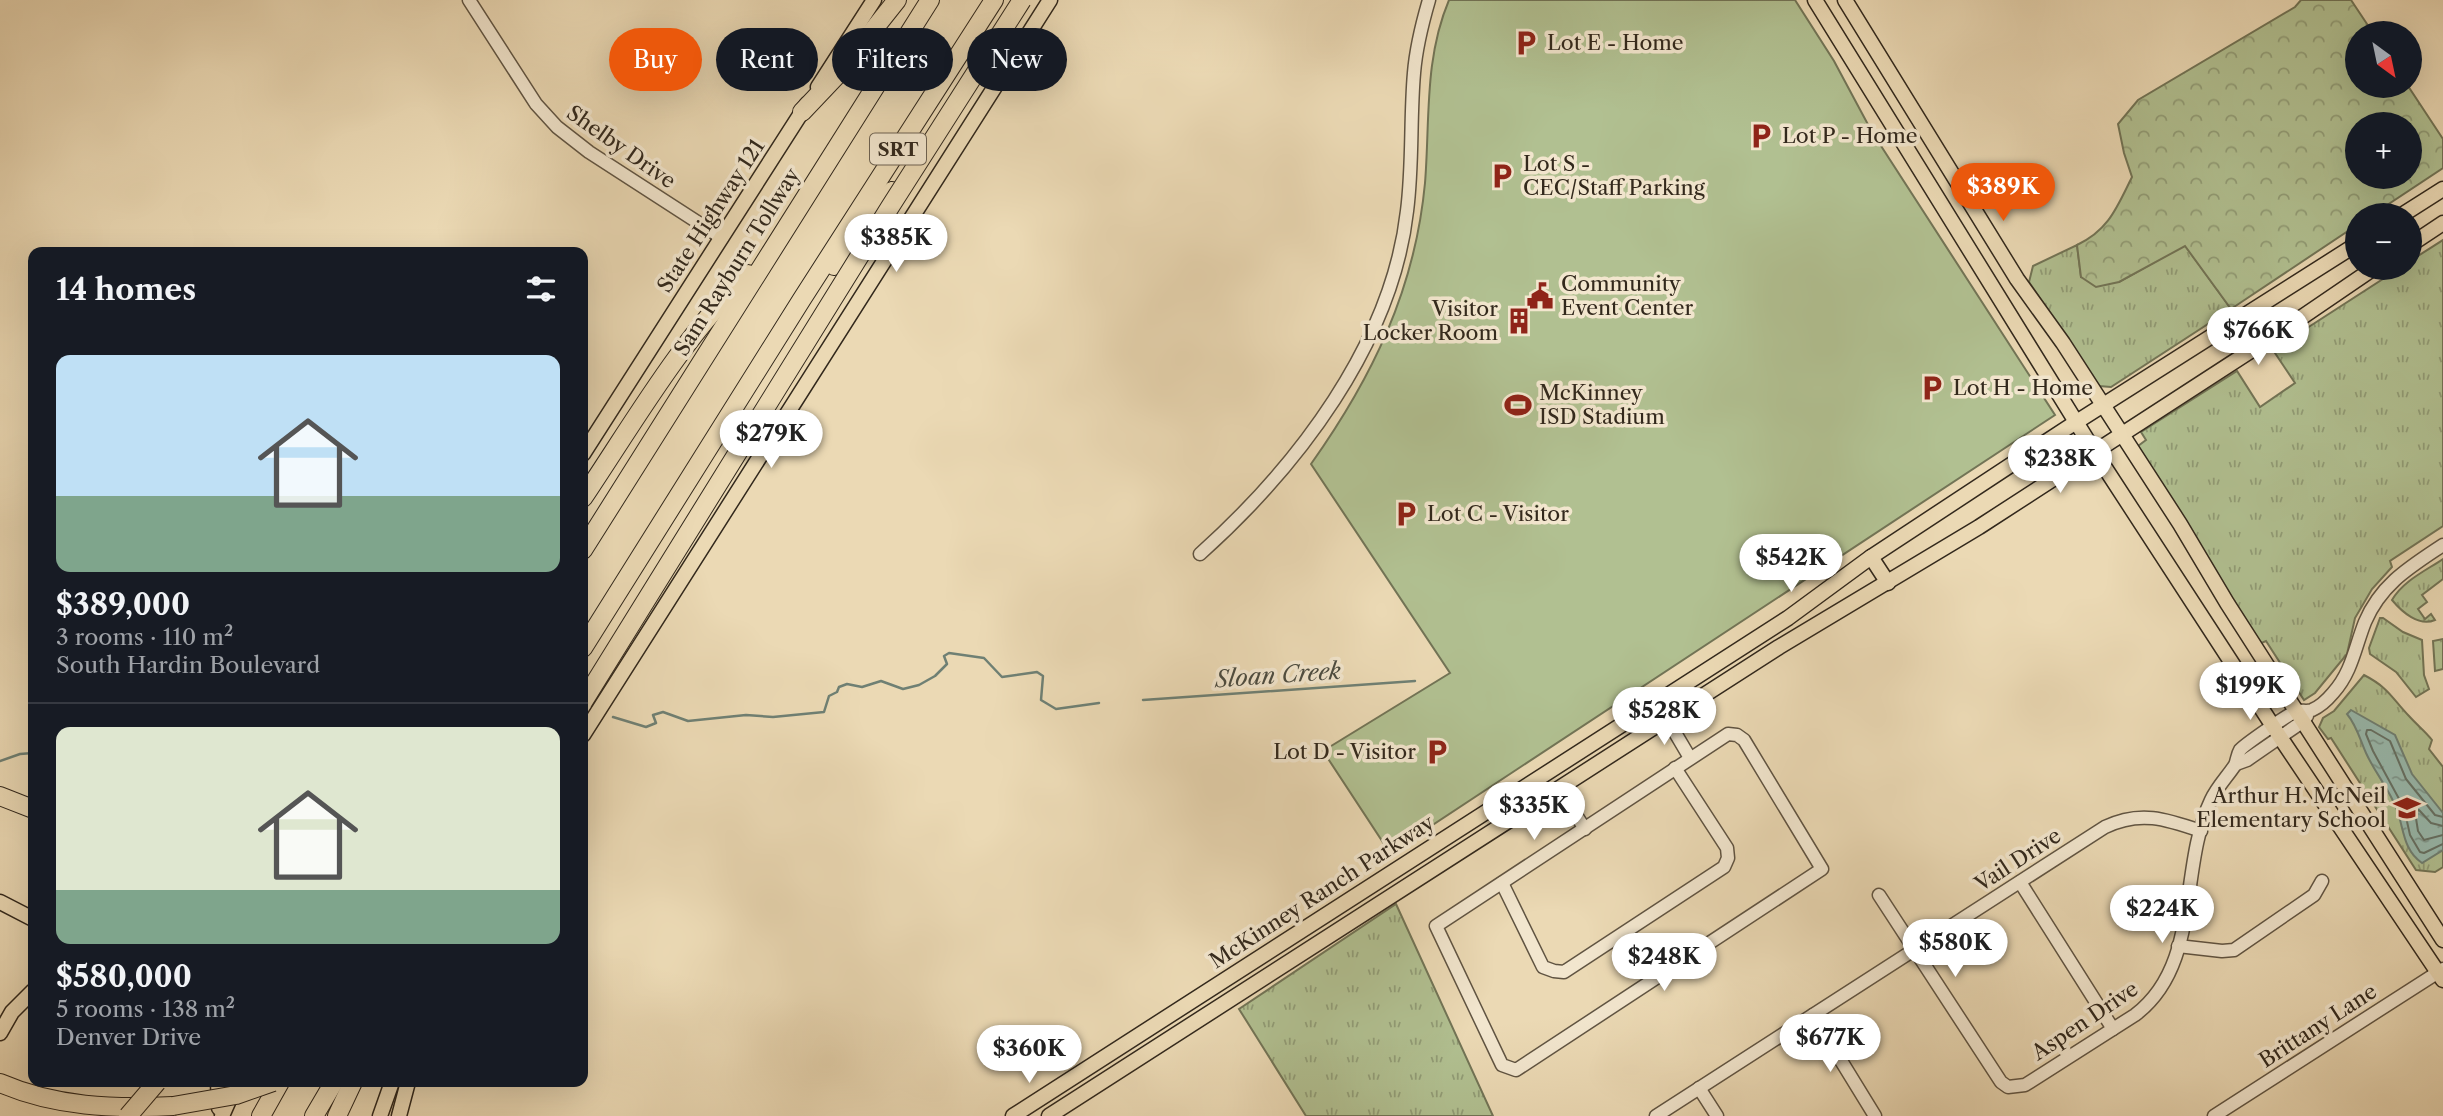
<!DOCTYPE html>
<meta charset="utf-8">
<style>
:root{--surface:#171b24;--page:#20242c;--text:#f1f3f6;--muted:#9ea1a6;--line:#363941;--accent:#ea580c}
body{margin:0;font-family:"Libre Caslon Text",serif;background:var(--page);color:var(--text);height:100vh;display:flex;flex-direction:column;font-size:26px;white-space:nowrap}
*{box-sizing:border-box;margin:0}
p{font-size:23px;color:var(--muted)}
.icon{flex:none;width:38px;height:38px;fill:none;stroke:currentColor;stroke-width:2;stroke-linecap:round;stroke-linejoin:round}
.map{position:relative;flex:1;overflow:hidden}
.side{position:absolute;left:28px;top:247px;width:560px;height:840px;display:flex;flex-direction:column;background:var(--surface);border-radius:14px;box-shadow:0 7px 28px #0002}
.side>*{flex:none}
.hud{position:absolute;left:609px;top:28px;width:665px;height:63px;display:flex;gap:14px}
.needle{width:46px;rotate:147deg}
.buttons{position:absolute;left:2345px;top:21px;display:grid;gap:14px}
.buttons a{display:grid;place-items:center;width:77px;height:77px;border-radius:50%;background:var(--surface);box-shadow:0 7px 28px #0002;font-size:35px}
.price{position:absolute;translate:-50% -60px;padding:0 16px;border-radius:24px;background:#fff;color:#222;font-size:23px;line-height:46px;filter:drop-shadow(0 2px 4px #0008)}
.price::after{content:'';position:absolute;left:50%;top:42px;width:21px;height:16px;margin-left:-10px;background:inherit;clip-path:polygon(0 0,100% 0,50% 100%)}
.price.selected{background:var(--accent);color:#fff}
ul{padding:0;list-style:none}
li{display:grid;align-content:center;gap:14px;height:371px;padding:0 28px}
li+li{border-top:2px solid var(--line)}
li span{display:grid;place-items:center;height:217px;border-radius:14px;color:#555}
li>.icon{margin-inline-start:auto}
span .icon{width:126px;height:126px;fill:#fffc;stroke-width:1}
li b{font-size:30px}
h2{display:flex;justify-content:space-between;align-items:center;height:84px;padding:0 28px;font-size:30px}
.chip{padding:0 24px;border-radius:32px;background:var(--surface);box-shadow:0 7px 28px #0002;font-size:24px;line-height:63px}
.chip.selected{background:var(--accent);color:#fff}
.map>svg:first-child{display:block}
</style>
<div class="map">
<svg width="2443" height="1116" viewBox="0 0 2443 1116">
<defs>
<pattern id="grass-tufts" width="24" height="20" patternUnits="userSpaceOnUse" patternTransform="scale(1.75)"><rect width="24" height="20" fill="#b1c091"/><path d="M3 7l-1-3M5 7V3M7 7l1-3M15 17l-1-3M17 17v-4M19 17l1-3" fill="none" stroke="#919c76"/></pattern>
<pattern id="forest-crowns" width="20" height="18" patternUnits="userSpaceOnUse" patternTransform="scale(1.75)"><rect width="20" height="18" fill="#b1c091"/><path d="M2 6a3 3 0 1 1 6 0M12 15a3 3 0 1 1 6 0" fill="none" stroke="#919c76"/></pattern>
<pattern id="water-ripples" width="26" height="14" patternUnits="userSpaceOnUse" patternTransform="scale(1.75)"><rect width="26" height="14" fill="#98baae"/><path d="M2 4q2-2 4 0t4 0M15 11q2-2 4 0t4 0" fill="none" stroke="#7d978d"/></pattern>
</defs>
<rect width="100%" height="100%" fill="#ebd9b4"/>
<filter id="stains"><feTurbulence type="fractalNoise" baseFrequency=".00286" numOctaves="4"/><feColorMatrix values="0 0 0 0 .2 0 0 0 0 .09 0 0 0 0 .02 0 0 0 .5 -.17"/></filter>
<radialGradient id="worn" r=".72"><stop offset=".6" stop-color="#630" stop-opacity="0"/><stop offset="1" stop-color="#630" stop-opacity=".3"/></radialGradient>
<!-- grass -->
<g fill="url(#grass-tufts)" stroke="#727456" stroke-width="2">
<polygon points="2443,240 2443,526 2390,561 2392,567 2372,589 2355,618 2347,654 2315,693 2304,700 2266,641 2259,644 2138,446 2146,440 2141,432 2237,371 2260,407 2295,383 2273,350 2400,268 2410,268 2410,261"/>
<polygon points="2077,245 2081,277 2119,282 2185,245 2231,309 2111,387 2099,386 2029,282 2033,266"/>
<path d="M 2443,559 L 2443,579 L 2422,595 L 2427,602 L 2418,609 L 2425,619 L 2431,614 L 2435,620 C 2419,627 2402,612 2392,600 C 2403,581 2425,571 2443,559 Z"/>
<polygon points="2380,618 2383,618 2403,632 2422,640 2424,675 2429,689 2416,697 2396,672 2370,654 2369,648"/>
<polygon points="2443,639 2443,669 2435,671 2433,641"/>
<path d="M 2364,675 C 2389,688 2391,697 2409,716 C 2417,725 2425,731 2432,740 L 2429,749 L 2443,767 L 2443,867 L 2435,872 L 2416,870 L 2331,738 L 2328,739 L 2319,727 L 2323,718 L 2334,711 Z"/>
<polygon points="1396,904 1493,1116 1306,1116 1239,1009"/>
</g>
<!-- forest -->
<path fill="url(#forest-crowns)" stroke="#727456" stroke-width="2" fill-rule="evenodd" d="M 2301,0 L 2351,0 L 2373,33 L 2357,33 L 2357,86 L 2408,86 L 2443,139 L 2443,168 L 2372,215 L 2357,215 L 2357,225 L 2231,309 L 2185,246 L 2119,282 L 2096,287 L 2081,277 L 2077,245 C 2109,230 2117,207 2132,177 L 2124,153 L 2118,124 L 2138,100 L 2295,7 ZM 2357,124 L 2410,124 L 2410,177 L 2357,177 Z"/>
<!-- pitch -->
<path fill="#b1c091" stroke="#727456" stroke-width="2" d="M 1449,0 L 1795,0 L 1834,61 L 1872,132 L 2055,415 L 1390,853 L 1323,751 L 1450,673 L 1311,464 C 1372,378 1415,290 1425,183 C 1430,121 1424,59 1449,0 Z"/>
<!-- water -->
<path fill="url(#water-ripples)" stroke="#6f8074" stroke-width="2" d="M 2351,710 L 2395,735 L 2412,774 L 2443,813 L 2443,850 L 2422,863 C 2403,850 2404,829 2397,810 C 2390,790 2375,773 2366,753 C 2360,740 2357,726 2347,714 Z"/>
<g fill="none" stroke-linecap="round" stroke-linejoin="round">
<!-- shore -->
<g stroke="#657165" stroke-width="2">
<polyline points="2443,817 2435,815 2406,779 2390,741 2371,730 2367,730 2366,734 2373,751 2404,808 2410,835 2420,852 2424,853 2443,844"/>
<polyline points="2443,826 2431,823 2419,810 2415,812 2418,831 2424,840 2443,835"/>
</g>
<!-- stream -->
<g stroke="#6f8074" stroke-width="2.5">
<polyline points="1143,700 1415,681"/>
<polyline points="613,717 646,727 656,723 653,715 663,712 688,721 746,715 773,717 824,712 829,696 837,692 839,687 847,684 862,687 881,681 903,689 919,685 935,676 947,664 944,656 949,653 984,658 1002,677 1037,672 1043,676 1041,700 1056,709 1099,703"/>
<polyline points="0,761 20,754 33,753"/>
</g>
<!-- minor casing -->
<g stroke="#605442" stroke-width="15">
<g id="minor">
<polyline points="469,0 536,104 557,127 589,152 722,238"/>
<path d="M 1200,554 C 1297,467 1392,344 1407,211 C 1413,165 1410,119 1414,73 C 1416,48 1422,24 1429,0"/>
<polyline points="1667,719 1690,758"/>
<polygon points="1728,734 1737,735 1744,740 1822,869 1516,1070 1502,1065 1436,926"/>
<polyline points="2236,764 2247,760 2302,722 2307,716"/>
<polyline points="1559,789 1585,829"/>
<polyline points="2020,882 2113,1029"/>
<polyline points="1502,883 1543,967 1554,971 1564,972 1724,867 1728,858 1727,848 1675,768"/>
<path d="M 1879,895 L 2001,1082 L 2008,1087 L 2025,1085 L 2135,1015 C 2202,964 2178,869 2211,800 C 2217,787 2227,777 2235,765 C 2237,761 2237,755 2240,750 C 2244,745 2290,713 2297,711 C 2302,710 2307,712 2312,710 C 2319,707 2328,699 2333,693 C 2352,672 2355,647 2365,622 C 2381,584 2410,567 2443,545"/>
<polyline points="2178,946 2222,951 2234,950 2314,895 2322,881"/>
<polyline points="1813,1015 1875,1116"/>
<polyline points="1699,1088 1717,1116"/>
<path d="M 1656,1116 L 2105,827 C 2140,810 2166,819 2201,831"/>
<polyline points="2214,1116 2443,969"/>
</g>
</g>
<!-- major casing -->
<g stroke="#32281c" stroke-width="17">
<g id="major">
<polyline points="1815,0 2094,451 2280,737 2443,980"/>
<polyline points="1845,0 2017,279 2063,343 2180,524 2227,603 2443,940"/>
<polyline points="818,87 874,0"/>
<polyline points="2402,215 2443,189"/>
<polyline points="2410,245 2443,223"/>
<polyline points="583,454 807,104"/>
<polyline points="1871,557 1888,583"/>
<polyline points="583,735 1050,0"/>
<polyline points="0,902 33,919"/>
<polyline points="0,1033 12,1012 33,991"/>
<polyline points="218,1082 219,1108"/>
<polyline points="222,1116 237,1082"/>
<polyline points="380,1116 392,1082"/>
<polyline points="399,1116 408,1082"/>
<polyline points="1013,1116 1788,618 1871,557 2067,428 2357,244"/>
<polyline points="1049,1116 1779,647 1979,527 2289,326 2374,268"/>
</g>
</g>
<!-- highway casing -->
<g stroke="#32281c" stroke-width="20">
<g id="highway">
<polyline points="802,112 839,73 897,0"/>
<polyline points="834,266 847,251 892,191"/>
<path d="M 583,498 C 634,422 682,338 748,274"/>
<polyline points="583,550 930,0"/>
<polyline points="583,648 802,299 994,0"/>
<polyline points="0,796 33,809"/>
<path d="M 0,1083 C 55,1107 114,1109 173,1106"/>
<polyline points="261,1116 280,1082"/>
<polyline points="314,1116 334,1082"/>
<polyline points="337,1116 353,1082"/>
</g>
</g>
<!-- minor -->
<use href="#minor" stroke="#f2e6ce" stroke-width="12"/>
<!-- major -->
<use href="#major" stroke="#ebd9b4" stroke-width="14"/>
<!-- highway -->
<use href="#highway" stroke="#ebd9b4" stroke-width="18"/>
<!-- highway-bridge casing -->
<g stroke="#32281c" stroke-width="20" stroke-linecap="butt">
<g id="highway-bridge">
<polyline points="583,702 890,207 1022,0"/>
<polyline points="173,1106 236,1095 273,1082"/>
<polyline points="128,1116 157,1082"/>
</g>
</g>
<!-- highway-bridge -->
<use href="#highway-bridge" stroke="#ebd9b4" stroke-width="18"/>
</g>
<!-- icons -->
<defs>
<g id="parking-bare" transform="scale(2.1)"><path d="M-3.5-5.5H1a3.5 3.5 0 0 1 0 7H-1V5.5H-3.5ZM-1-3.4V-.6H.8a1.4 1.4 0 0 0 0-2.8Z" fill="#8f2418" stroke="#f2e6ce" stroke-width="2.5" paint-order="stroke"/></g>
<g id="civic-bare" transform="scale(2.1)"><path d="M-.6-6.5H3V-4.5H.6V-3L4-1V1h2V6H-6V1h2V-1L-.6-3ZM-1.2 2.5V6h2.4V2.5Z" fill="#8f2418" stroke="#f2e6ce" stroke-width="2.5" paint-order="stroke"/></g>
<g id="building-bare" transform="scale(2.1)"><path d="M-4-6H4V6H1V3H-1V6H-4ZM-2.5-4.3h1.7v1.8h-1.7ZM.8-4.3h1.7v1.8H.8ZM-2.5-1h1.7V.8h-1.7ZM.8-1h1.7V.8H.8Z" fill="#8f2418" stroke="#f2e6ce" stroke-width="2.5" paint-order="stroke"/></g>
<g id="stadium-bare" transform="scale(2.1)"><path d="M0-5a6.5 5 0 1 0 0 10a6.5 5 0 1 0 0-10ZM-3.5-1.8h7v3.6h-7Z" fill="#8f2418" stroke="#f2e6ce" stroke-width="2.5" paint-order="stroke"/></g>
<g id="school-bare" transform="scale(2.1)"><path d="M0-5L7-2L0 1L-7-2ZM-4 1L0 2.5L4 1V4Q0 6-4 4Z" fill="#8f2418" stroke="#f2e6ce" stroke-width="2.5" paint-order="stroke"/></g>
</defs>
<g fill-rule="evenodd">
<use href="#parking-bare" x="1526" y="43"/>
<use href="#parking-bare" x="1761" y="136"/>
<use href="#parking-bare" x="1502" y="176"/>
<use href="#civic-bare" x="1540" y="296"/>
<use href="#building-bare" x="1519" y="321"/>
<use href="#parking-bare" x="1932" y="388"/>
<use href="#stadium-bare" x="1518" y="405"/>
<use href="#parking-bare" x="1406" y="514"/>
<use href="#parking-bare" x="1437" y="752"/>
<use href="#school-bare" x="2407" y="808"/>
</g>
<g text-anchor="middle" stroke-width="7" stroke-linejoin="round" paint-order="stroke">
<!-- shield labels -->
<rect fill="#f2e6ce" stroke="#6c6151" stroke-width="2" x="870" y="133.5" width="56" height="31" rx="5"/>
<g font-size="19" font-weight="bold" fill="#32281c">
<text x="898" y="156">SRT</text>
</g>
<!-- poi labels -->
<g font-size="21" fill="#32281c" stroke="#f2e6ce" text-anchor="start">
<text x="1547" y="50">Lot E - Home</text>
<text x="1782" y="143">Lot P - Home</text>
<text x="1523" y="171">Lot S -<tspan x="1523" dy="24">CEC/Staff Parking</tspan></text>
<text x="1561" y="291">Community<tspan x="1561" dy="24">Event Center</tspan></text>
<text x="1498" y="316" text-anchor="end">Visitor<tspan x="1498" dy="24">Locker Room</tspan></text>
<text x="1953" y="395">Lot H - Home</text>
<text x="1539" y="400">McKinney<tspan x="1539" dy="24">ISD Stadium</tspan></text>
<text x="1427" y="521">Lot C - Visitor</text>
<text x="1416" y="759" text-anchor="end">Lot D - Visitor</text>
<text x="2386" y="803" text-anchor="end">Arthur H. McNeil<tspan x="2386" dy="24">Elementary School</tspan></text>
</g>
<!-- street labels -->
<g font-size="21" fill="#32281c" stroke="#f2e6ce">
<text transform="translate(621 147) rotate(35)" y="7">Shelby Drive</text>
<text transform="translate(711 216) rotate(-57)" y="7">State Highway 121</text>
<text transform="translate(737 262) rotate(-58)" y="7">Sam Rayburn Tollway</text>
<text transform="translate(2018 860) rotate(-33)" y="7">Vail Drive</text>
<text transform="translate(1322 892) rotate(-33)" y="7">McKinney Ranch Parkway</text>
<text transform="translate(2085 1021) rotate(-34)" y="7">Aspen Drive</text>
<text transform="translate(2318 1026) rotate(-33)" y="7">Brittany Lane</text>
</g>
<!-- water labels -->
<g font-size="23" font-style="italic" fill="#4c4c40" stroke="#f2e6ce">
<text transform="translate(1278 675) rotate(-4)" y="8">Sloan Creek</text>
</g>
</g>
<rect width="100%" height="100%" filter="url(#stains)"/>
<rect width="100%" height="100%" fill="url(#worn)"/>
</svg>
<div class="buttons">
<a><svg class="needle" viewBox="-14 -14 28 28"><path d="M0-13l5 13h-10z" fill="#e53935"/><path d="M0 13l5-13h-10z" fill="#9ea1a6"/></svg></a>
<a>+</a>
<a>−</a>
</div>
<b class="price selected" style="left:2003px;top:223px">$389K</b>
<b class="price" style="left:896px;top:274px">$385K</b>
<b class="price" style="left:2258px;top:367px">$766K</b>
<b class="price" style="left:771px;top:470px">$279K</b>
<b class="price" style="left:2060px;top:495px">$238K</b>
<b class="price" style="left:1791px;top:594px">$542K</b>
<b class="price" style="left:2250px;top:722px">$199K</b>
<b class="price" style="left:1664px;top:747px">$528K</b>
<b class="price" style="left:1534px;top:842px">$335K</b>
<b class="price" style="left:2162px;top:945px">$224K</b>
<b class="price" style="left:1955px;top:979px">$580K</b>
<b class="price" style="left:1664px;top:993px">$248K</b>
<b class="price" style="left:1830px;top:1074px">$677K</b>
<b class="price" style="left:1029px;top:1085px">$360K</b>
<div class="hud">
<a class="chip selected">Buy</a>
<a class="chip">Rent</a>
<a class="chip">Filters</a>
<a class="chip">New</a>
</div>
<section class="side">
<h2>14 homes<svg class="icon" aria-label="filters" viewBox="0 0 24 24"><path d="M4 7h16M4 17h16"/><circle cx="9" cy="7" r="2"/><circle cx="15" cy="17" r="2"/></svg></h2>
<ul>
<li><span style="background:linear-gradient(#bfe0f5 65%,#7fa58c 0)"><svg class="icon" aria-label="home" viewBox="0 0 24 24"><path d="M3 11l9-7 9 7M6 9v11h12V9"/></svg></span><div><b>$389,000</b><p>3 rooms · 110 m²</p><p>South Hardin Boulevard</p></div></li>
<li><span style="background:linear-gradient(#dfe7d0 75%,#7fa58c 0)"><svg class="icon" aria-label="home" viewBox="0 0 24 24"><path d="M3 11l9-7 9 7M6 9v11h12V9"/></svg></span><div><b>$580,000</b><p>5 rooms · 138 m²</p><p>Denver Drive</p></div></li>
</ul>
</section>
</div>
